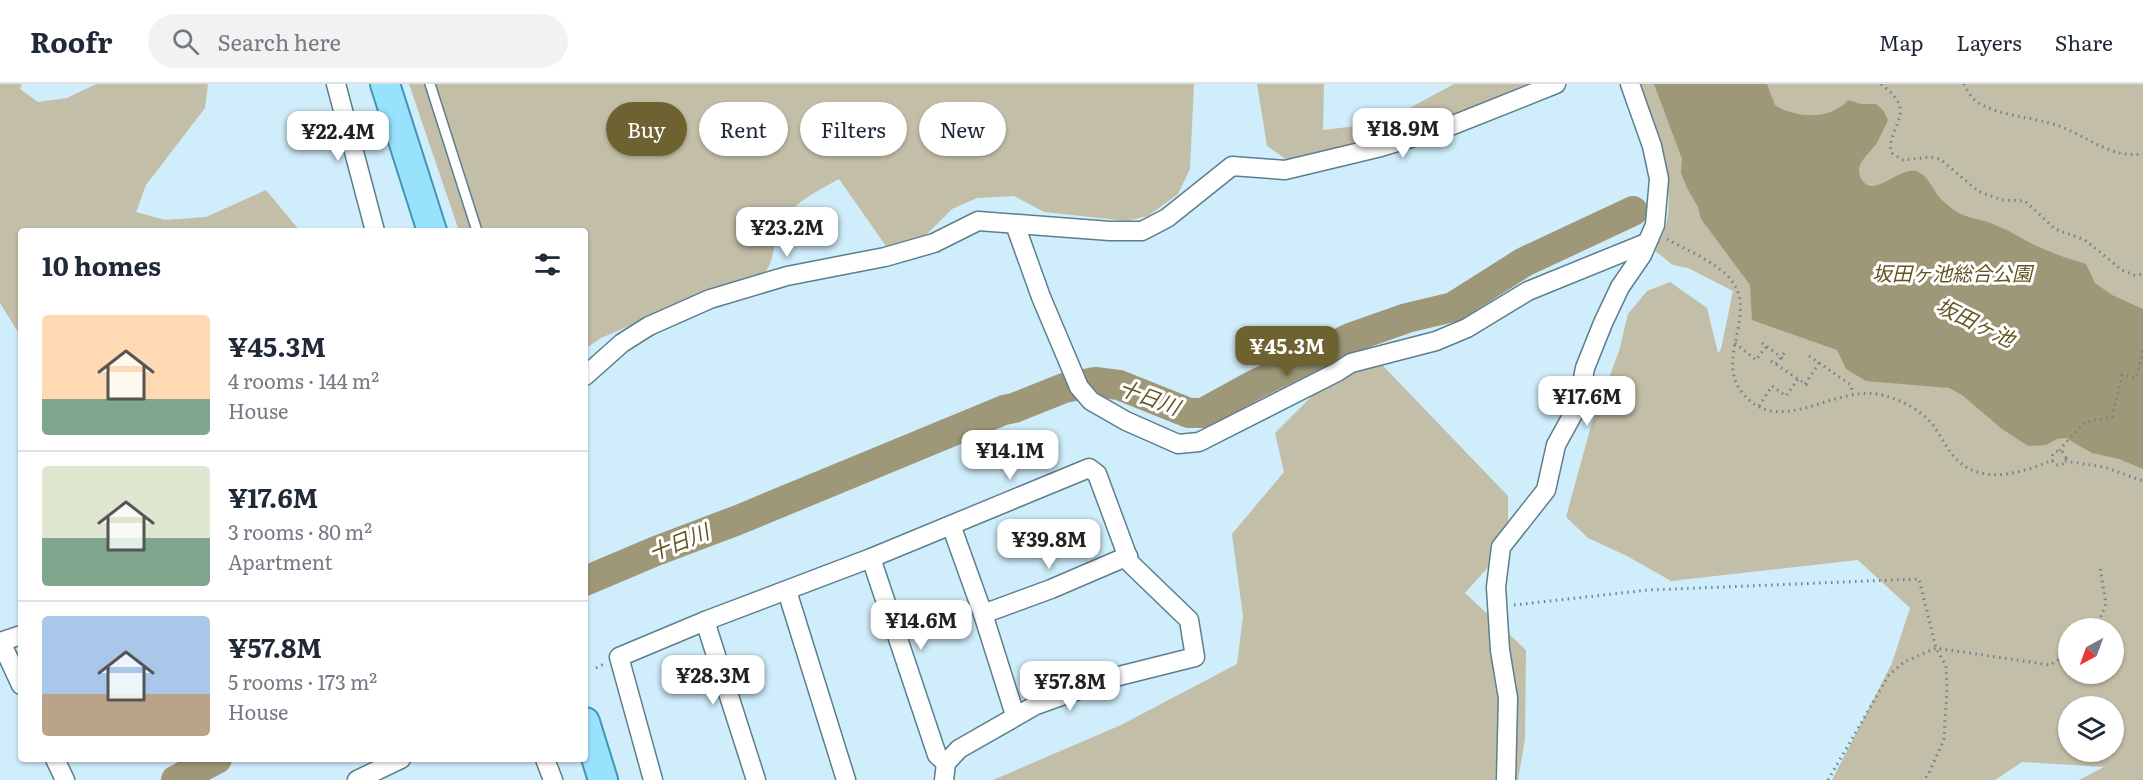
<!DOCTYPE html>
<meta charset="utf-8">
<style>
:root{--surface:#fff;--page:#f2f2f3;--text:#1f2937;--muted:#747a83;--line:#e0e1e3;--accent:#6e6330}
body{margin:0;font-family:Literata,"Noto Sans JP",serif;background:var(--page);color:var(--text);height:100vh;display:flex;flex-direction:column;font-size:22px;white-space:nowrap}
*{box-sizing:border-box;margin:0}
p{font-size:20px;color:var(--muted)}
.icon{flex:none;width:33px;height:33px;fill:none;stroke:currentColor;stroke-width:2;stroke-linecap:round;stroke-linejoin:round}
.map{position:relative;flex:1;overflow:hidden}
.drawer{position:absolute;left:18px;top:144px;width:570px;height:534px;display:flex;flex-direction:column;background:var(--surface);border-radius:6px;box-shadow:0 2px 4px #0004}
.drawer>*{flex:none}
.hud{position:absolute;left:606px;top:18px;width:570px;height:54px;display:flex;gap:12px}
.needle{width:39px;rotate:221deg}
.buttons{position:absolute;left:2058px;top:534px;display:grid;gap:12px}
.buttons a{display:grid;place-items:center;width:66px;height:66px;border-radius:50%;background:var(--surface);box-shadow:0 2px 4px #0004;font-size:30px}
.price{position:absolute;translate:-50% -51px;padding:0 14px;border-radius:12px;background:#fff;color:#222;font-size:20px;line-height:39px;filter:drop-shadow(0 2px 3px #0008)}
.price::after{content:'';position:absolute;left:50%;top:36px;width:18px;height:14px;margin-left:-9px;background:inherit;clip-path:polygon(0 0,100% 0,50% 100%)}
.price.current{background:var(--accent);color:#fff}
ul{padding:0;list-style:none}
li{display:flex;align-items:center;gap:18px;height:150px;padding:0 24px}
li+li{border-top:2px solid var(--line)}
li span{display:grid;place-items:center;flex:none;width:168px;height:120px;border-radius:6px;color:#555}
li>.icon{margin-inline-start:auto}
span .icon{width:72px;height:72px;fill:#fffc;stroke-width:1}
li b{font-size:26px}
h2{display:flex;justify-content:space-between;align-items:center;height:72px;padding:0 24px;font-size:26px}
.pill{padding:0 21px;border-radius:27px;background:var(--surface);box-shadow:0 2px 4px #0004;font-size:21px;line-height:54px}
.pill.current{background:var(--accent);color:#fff}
header{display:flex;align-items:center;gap:36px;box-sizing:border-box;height:84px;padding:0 30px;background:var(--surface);border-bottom:2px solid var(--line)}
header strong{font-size:28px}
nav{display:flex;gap:33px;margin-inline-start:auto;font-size:21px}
.search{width:420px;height:54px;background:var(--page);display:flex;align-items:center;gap:15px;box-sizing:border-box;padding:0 21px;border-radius:33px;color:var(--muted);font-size:22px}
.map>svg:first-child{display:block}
</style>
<header>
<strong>Roofr</strong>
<div class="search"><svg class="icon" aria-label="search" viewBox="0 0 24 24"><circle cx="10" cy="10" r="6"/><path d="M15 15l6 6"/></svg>Search here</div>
<nav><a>Map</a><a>Layers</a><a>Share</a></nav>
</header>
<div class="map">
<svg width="2143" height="696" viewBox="0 0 2143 696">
<rect width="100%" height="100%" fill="#cfedfa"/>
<!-- green -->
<g fill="#c3bea8" fill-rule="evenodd">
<polygon points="0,0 22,0 20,5 38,18 67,14 96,0 208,0 205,24 146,101 136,128 165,136 206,133 266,106 300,147 21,147 21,253 0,219"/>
<path d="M 409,0 L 1194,0 L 1190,85 L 1178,110 L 1148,132 L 1127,137 L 1044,128 L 1014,112 L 977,114 L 952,125 L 926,151 L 886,162 L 839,95 C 818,107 792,118 781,142 C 773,158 775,176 764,190 L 692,215 L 601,254 L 585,265 L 585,147 L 459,147 Z"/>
<polygon points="1257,0 1324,0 1323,46 1382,39 1454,0 1531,0 1447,35 1290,78 1267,62"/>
<path d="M 1638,0 L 2143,0 L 2143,696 L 2079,696 L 2104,683 L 2022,678 L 1995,696 L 1832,696 L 1892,579 L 1910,524 L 1858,476 L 1671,497 L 1627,472 L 1588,454 L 1566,433 L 1591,342 L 1619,267 L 1628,230 L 1647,207 L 1670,198 L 1707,224 L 1718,269 L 1721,265 L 1733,207 L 1688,184 L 1673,181 L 1654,166 C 1658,159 1664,150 1666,141 C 1677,95 1652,43 1638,0 ZM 2068,544 L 2114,544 L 2114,590 L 2068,590 ZM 2068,622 L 2114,622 L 2114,668 L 2068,668 Z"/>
<polygon points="1363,261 1508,412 1508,461 1465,509 1526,566 1525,655 1518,696 993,696 1121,641 1237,580 1243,532 1232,450 1284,388 1275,349"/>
</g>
<!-- water -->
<path fill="#9f9878" d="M 1654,0 L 1767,0 L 1775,21 C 1797,35 1831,36 1848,16 L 1861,20 L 1876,20 L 1883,26 L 1888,36 C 1885,43 1881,50 1878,57 C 1872,68 1855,78 1860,92 C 1872,121 1901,77 1920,89 C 1930,95 1933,106 1940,114 C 1944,118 1950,123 1954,126 C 1965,134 1981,135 1993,140 C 2009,146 2023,156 2039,163 C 2054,170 2070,175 2086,180 L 2095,199 L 2112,211 L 2143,225 L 2143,385 L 2119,375 L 2092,369 L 2066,354 L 2057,355 L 2046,361 L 2028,362 L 2002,345 L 1962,311 L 1949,304 L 1866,297 L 1846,285 L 1837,266 L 1752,236 L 1750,201 L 1701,135 L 1698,123 L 1687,104 L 1681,89 L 1682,75 Z"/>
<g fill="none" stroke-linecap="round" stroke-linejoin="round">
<!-- river -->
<g stroke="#9f9878" stroke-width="30">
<polyline points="585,497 656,467 738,436 1004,326 1014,324 1064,304 1095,298 1119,301 1189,329 1203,329 1254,301 1350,254 1407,234 1453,223 1524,178 1633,127"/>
<polyline points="176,696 217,675"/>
</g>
<!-- service casing -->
<g stroke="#5b7f8e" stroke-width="12">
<polyline id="service" points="430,0 477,147"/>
</g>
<!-- minor casing -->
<g stroke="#5b7f8e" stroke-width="21">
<g id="minor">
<polyline points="336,0 375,147"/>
<polyline points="1016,140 1017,146 1041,213 1079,303 1091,317 1126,337 1178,360 1199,358 1337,288 1351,279 1436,257 1467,244 1528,207 1646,159"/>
<polyline points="585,292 622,259 649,242 710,215 787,192 885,173 934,159 978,137 1110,147 1142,147 1167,134 1232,82 1285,86 1381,63 1448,43 1556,0"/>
<polyline points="951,441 983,530 1015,631"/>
<polyline points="871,474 937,671 946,679"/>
<polyline points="787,507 846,696"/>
<polyline points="983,530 1051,505 1128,472"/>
<polyline points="705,537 756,696"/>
<polyline points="0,558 21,551"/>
<polyline points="1,558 21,601"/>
<polyline points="55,675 65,696"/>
<polyline points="545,675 553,696"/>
<polyline points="357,696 401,675"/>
<polyline points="653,696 619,573 705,537 871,474 1089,384 1097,390 1130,479 1189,536 1195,573 1115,593 1036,621 959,665 946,679 944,696"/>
<polyline points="1506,696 1508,614 1500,566 1496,503 1501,463 1546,406 1556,361 1578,321 1585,284 1603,239 1620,203 1642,171 1655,141 1659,95 1652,62 1630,0"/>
</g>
</g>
<!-- primary casing -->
<g stroke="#4195b5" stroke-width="32">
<g id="primary">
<polyline points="385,0 432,147"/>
<polyline points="585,638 603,696"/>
</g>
</g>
<!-- path -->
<g stroke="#6e838d" stroke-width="3" stroke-dasharray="1.5 4.5" stroke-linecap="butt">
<path d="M 1881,0 C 1914,26 1896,33 1890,62 L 1892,69 L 1903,76 L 1930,73 L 1940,75 L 1978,107 L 1985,110 L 2003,116 L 2025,117 L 2055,145 L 2085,156 L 2122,186 L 2134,191 L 2143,190"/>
<path d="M 1964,0 C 1968,8 1973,17 1982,21 C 2004,32 2029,33 2053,40 C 2084,49 2109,75 2143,70"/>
<path d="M 1667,155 C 1688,167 1717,178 1732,197 C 1757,230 1716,274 1741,307 C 1778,357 1835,299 1882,311 C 1902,316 1922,326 1935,344 C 1942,354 1947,365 1955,374 C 1982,402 2021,389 2053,376"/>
<polyline points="1735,259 1756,276 1766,263"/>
<polyline points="1762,259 1785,276"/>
<polyline points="1809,272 1851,301 1853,310"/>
<polyline points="1771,277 1810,303"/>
<polyline points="1776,280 1785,268"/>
<polyline points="1805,300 1819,279"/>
<polyline points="1759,322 1772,302 1786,312 1798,295"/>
<polyline points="2060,367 2061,364 2085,338 2112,333 2122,291 2136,294 2143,266"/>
<circle cx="2059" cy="374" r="7"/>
<polyline points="2065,377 2104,383 2143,397"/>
<polyline points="1514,521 1648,506 1919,495 1936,564 1946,582 1947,605 1944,655 1929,689 1924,696"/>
<polyline points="2096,544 2106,520 2100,483"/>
<polyline points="596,584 604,580"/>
<polyline points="1828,696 1889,591 1904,578 1936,564 2050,581 2068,570"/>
</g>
<!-- service -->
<use href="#service" stroke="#fff" stroke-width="9"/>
<!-- minor -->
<use href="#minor" stroke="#fff" stroke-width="18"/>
<!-- primary -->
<use href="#primary" stroke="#99e2fd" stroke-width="28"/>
</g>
<g text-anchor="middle" stroke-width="6" stroke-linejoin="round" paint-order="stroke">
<!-- park labels -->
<g font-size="20" font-style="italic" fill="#61551d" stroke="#fff">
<text x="1952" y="197">坂田ヶ池総合公園</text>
</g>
<!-- water labels -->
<g font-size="21" font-style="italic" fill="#635720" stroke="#fff">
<text transform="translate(1975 239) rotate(26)" y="7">坂田ヶ池</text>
<text transform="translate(1149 314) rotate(20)" y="7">十日川</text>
<text transform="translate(679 459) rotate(-22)" y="7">十日川</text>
</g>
</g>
</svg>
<div class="buttons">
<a><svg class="needle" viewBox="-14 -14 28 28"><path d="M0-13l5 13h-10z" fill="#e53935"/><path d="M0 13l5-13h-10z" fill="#747a83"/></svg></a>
<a><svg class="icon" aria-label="layers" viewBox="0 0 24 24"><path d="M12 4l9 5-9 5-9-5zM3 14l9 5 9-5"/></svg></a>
</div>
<b class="price" style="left:1403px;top:75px">¥18.9M</b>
<b class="price" style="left:338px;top:78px">¥22.4M</b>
<b class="price" style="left:787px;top:174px">¥23.2M</b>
<b class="price current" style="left:1287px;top:293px">¥45.3M</b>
<b class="price" style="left:1587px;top:343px">¥17.6M</b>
<b class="price" style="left:1010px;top:397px">¥14.1M</b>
<b class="price" style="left:1049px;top:486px">¥39.8M</b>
<b class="price" style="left:921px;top:567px">¥14.6M</b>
<b class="price" style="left:713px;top:622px">¥28.3M</b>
<b class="price" style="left:1070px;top:628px">¥57.8M</b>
<div class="hud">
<a class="pill current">Buy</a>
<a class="pill">Rent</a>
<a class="pill">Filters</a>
<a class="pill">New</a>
</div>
<section class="drawer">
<h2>10 homes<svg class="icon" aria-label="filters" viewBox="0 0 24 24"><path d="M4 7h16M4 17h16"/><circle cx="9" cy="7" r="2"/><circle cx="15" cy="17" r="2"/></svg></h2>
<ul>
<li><span style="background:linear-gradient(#ffd9b3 70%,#7fa58c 0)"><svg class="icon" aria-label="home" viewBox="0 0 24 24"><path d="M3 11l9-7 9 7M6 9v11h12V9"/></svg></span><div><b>¥45.3M</b><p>4 rooms · 144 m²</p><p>House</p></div></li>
<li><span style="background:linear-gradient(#dfe7d0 60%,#7fa58c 0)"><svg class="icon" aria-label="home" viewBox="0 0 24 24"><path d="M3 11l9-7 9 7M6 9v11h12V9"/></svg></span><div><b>¥17.6M</b><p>3 rooms · 80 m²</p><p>Apartment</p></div></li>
<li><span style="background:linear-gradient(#a9c7e8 65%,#b9a48a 0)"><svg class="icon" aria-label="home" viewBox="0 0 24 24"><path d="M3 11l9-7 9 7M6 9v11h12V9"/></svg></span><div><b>¥57.8M</b><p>5 rooms · 173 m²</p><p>House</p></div></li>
</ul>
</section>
</div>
